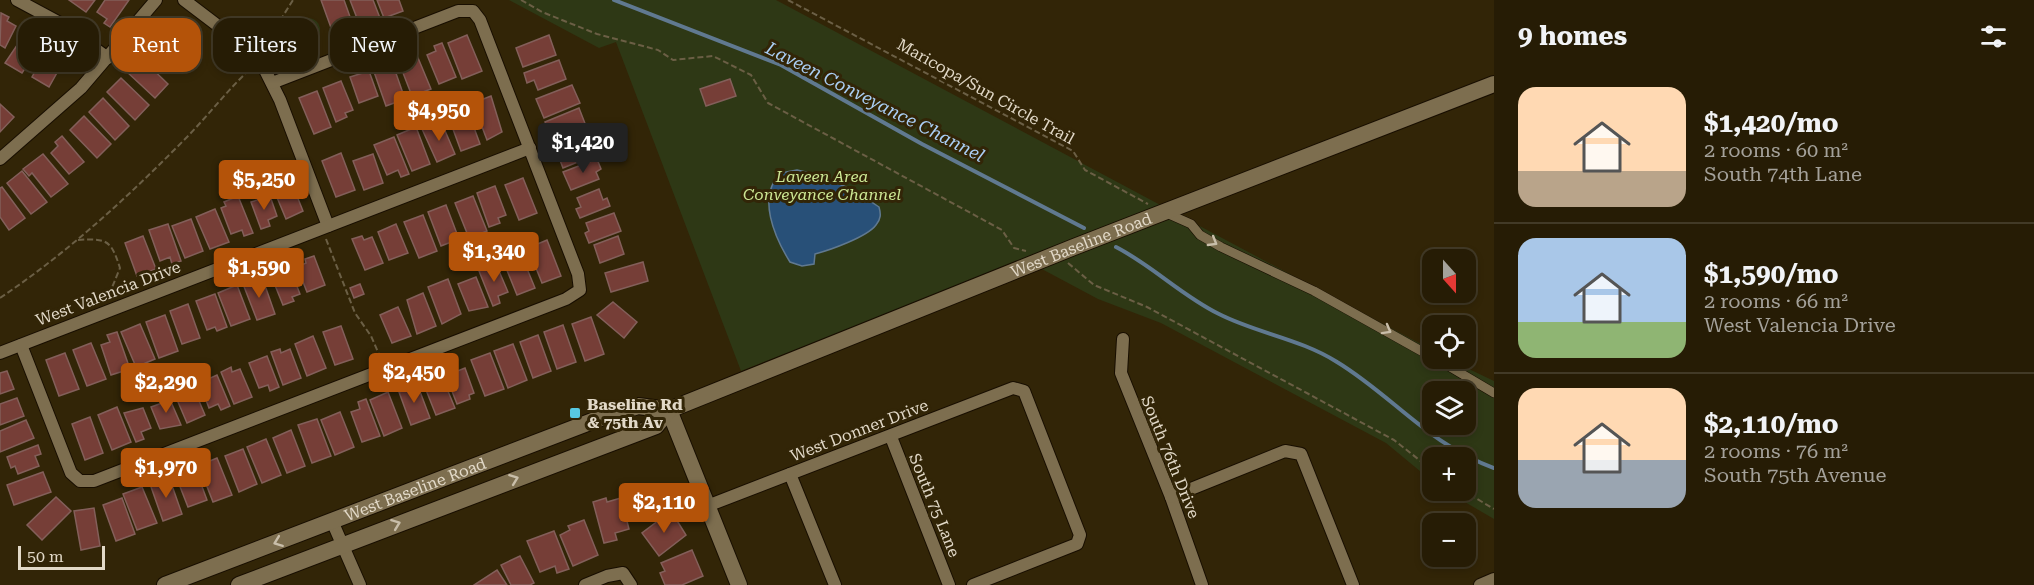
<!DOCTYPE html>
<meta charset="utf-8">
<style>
:root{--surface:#261c05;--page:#2e250f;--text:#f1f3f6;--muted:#a4a19a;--line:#423a27;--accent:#b45309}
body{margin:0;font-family:"Roboto Serif",serif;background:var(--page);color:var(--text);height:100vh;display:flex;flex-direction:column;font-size:22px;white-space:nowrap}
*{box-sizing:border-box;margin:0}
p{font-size:20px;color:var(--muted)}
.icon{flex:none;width:33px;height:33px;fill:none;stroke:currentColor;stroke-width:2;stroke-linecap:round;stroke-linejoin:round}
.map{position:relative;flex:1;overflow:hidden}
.sheet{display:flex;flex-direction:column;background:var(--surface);width:540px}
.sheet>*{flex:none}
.top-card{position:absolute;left:18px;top:18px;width:570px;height:54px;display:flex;gap:12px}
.needle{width:39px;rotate:159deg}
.fabs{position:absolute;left:1422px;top:249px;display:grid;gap:12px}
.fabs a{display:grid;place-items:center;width:54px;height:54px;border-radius:12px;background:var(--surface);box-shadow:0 3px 9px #0003,0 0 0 2px var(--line);font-size:30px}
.scale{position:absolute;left:18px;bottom:15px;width:87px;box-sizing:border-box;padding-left:6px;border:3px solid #e2d9c8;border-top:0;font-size:16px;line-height:21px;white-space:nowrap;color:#e2d9c8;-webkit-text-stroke:4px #322507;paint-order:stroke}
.price{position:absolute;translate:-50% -51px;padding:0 14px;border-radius:6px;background:var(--accent);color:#fff;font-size:20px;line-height:39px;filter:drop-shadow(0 2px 3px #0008)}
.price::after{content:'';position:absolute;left:50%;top:36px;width:18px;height:14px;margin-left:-9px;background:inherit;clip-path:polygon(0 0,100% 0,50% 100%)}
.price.current{background:#222;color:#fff}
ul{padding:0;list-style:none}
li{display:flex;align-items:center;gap:18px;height:150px;padding:0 24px}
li+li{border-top:2px solid var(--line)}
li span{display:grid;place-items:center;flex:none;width:168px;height:120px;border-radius:18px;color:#555}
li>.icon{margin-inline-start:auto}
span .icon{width:72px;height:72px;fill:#fffc;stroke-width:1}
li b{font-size:26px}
h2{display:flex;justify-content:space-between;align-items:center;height:72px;padding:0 24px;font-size:26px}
.chip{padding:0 21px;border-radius:18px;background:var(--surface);box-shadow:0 3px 9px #0003,0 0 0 2px var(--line);font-size:21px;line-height:54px}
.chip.current{background:var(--accent);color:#fff}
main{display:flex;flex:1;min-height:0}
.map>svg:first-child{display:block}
</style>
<main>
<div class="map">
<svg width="1494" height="585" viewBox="0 0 1494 585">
<rect width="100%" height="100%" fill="#322507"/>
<!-- green -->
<g fill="#2e3815" fill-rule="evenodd">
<path d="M 509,0 L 776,0 L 1432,350 L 1432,358 L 1448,359 L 1494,381 L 1494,519 L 1446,491 L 1466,490 L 1466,458 L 1432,458 L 1432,481 L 1386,443 L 1161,323 L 1098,299 L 1025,260 L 741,371 L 616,42 L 599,48 ZM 1432,392 L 1466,392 L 1466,424 L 1432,424 Z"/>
<circle cx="308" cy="30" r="12"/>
</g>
<!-- water -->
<path fill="#285078" stroke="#607990" stroke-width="1.5" d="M 797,170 C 828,176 853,189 879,207 C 881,214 881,219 876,225 C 867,237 830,250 815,254 L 814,264 L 802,266 L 790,262 C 775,238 756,196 781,173 Z"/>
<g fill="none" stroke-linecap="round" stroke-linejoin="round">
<!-- stream -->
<g stroke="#607990" stroke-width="4">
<polyline points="614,0 781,65 922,144 1084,228"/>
<path d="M 1116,247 C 1153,266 1182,296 1219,314 C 1256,333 1301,339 1337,362 C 1393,396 1429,445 1494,468"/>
</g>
</g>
<!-- building -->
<g fill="#763e37" stroke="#835f5a" stroke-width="1.5">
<polygon points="69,0 95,0 86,12"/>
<polygon points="105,0 129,0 110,27 104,23 107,19 97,12"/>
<polygon points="321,0 344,0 354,28 334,36"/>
<polygon points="350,0 373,0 380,18 360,26"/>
<polygon points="377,0 399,0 403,11 384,18"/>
<polygon points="1,13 9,17 7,21 16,26 5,48 0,45"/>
<polygon points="172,19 202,43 188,60 158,36"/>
<polygon points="28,29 44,40 22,73 5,63"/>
<polygon points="467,35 482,71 462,79 448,43"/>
<polygon points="549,35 556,55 523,67 516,48"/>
<polygon points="158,39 177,55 164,70 142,52"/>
<polygon points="291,39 299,47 291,54 284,46"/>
<polygon points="51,43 68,53 49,87 32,77"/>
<polygon points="442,43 456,77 439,84 427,55 436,51 434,46"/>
<polygon points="416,53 431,89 412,96 398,60"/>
<polygon points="140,57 168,84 155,98 126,71"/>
<polygon points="559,60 566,79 538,90 534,80 527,83 524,73"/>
<polygon points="392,62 405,99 386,106 373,69"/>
<polygon points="369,71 378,96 359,103 350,77"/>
<polygon points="121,78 149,105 135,120 107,92"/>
<polygon points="730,79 736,96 706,106 700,89"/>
<polygon points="341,81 353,110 345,113 347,117 336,122 323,88"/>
<polygon points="572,85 580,103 544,118 536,99"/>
<polygon points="317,91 331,127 314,134 299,98"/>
<polygon points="491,96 502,132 487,140 473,103"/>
<polygon points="103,98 129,126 115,140 89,112"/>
<polygon points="465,103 480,144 461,151 446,110"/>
<polygon points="0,104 14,117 0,132"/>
<polygon points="579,108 586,126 557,138 553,129 549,131 545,122"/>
<polygon points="84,116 111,144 97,158 70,130"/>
<polygon points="434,124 436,129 443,126 455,154 437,162 422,129"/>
<polygon points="416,127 430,164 412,171 397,135"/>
<polygon points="62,136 84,162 69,174 51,153 58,146 55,142"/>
<polygon points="394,137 409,174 401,177 398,170 387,175 374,145"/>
<polygon points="588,137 595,155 563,168 556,150"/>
<polygon points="341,153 355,190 336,197 322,161"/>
<polygon points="43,154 68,184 51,197 32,173 29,176 23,169"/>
<polygon points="373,154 383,183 364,190 353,161"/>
<polygon points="597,159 601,169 596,172 599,179 571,190 563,172"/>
<polygon points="22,171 47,202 31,214 7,183"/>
<polygon points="289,176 303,211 286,219 271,183"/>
<polygon points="523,178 537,213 519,220 505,185"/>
<polygon points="495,186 506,215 498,218 500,223 489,227 477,193"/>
<polygon points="2,187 25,218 9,230 0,217 0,188"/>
<polygon points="599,189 603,200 607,198 610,206 580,218 576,209 581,207 577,198"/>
<polygon points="238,196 253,233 244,236 242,230 231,234 221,208 226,206 224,202"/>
<polygon points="270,196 277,216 268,220 270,226 261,229 251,202"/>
<polygon points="473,196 487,231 469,238 455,203"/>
<polygon points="446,205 459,239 441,246 428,212"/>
<polygon points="215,209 229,242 210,249 196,217"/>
<polygon points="614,213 621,231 589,243 585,233 589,231 586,223"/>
<polygon points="423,215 437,251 419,258 404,222"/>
<polygon points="191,219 203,251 185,258 172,226"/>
<polygon points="168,224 181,261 172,264 170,257 160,261 149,230"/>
<polygon points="396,224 408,253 389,260 378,232"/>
<polygon points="143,236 156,269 137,276 125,243"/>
<polygon points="362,236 364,240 372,237 383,263 365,270 352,239"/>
<polygon points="618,236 624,254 600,263 594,245"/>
<polygon points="547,240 561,276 542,283 528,248"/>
<polygon points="314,256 325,285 307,292 297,267 306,263 305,259"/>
<polygon points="513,259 515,263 523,259 535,288 517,295 504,263"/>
<polygon points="643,262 648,281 611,292 605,273"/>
<polygon points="496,264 508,292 498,296 500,303 493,306 479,271"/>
<polygon points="289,266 300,294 292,297 294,301 283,305 270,273"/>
<polygon points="262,277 275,314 257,320 243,284"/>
<polygon points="476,277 488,307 469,311 458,284"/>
<polygon points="448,279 461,314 442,324 428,287"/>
<polygon points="360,284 364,294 354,298 350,288"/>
<polygon points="237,285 250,319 231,326 218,293"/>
<polygon points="423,293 436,326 417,334 407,300"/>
<polygon points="215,294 227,327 217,331 215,327 207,330 196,301"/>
<polygon points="613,302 637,322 624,338 597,315"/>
<polygon points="188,304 200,338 182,344 170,311"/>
<polygon points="398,307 411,336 392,343 380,315"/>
<polygon points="165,315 178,351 159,358 146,322"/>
<polygon points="591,317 604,354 585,361 572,324"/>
<polygon points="140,324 155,359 136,367 121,332"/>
<polygon points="563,325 576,362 557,369 544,332"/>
<polygon points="341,326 353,359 335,365 323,332"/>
<polygon points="117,332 130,369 111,375 101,345 110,342 107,335"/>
<polygon points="538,335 551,371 533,378 520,342"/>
<polygon points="313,336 326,368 307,376 295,344"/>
<polygon points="91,343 106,379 87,386 73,350"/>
<polygon points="513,344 527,380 508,388 494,351"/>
<polygon points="280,349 281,353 290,349 301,378 283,385 271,352"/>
<polygon points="65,353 79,389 59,396 46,360"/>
<polygon points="490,353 504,389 485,396 471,360"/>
<polygon points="267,356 279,387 270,391 268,385 259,388 249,363"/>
<polygon points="452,364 455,372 465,368 474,393 469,395 470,399 457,404 443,368"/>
<polygon points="231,367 232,372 240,369 252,397 234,404 221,372"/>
<polygon points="7,371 14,389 0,394 0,373"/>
<polygon points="440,372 455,408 436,415 422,380"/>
<polygon points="217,375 230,406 221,410 218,404 209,408 201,387 210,383 208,379"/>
<polygon points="416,381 430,418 411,425 399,392 406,390 404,386"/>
<polygon points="191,382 205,415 187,423 175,395 184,391 182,386"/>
<polygon points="388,392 402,428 384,436 370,400"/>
<polygon points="168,395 181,425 160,429 151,407 162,403 160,399"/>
<polygon points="17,398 24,416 0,425 0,404"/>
<polygon points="366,399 380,436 362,442 351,412 360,409 358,402"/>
<polygon points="117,407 131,442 112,450 98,415"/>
<polygon points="143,408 151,428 141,432 144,439 136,442 124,413"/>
<polygon points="340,412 354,447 335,455 321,420"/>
<polygon points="90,417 103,453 85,460 72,424"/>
<polygon points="317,419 331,456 312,463 298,425"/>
<polygon points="26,420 34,438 0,452 0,431"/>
<polygon points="291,430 305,466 287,473 273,438"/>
<polygon points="266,439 281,475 262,483 247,447"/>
<polygon points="38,445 41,454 35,456 39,466 18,474 15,466 11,468 7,457"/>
<polygon points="243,449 257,484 239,492 225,456"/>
<polygon points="217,458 232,495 213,502 201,471 207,468 205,463"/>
<polygon points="194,465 207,500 188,507 177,479 187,475 185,468"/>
<polygon points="43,472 51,492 14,505 7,485"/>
<polygon points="169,477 182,514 163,521 150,484"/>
<polygon points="142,487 157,523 137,530 123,494"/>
<polygon points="56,497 71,511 42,540 27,525"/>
<polygon points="122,498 135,534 116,541 103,505"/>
<polygon points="606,498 607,502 621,498 629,529 615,533 617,540 604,543 593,502"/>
<polygon points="94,508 100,546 81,550 74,511"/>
<polygon points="671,511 686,535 659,556 642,533"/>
<polygon points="584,520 598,555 573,566 560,535 570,530 568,526"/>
<polygon points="554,531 569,569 557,573 555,566 540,572 527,541"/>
<polygon points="692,550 703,576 682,585 665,585 660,573 665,571 661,563"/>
<polygon points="520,556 534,583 530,585 511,585 501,565"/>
<polygon points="497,570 507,585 474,585"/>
</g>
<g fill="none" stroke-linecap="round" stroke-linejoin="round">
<!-- pedestrian casing -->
<g stroke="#180e00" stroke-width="10">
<g id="pedestrian">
<polyline points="1164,212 1191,224 1200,235 1221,247 1314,291 1432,357"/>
<polyline points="1435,358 1494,393"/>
</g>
</g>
<!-- minor casing -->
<g stroke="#180e00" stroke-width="14">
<g id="minor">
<polyline points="17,0 58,22 108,58"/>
<polyline points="184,0 234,38 265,70 280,100 328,226"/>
<polyline points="0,159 81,88 156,0"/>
<polyline points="1123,339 1121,373 1171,497 1202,585"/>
<polyline points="21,345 71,473 80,481 94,481 566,299 580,290 578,274 480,20 473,11 458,11 272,83"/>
<polyline points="0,353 530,148"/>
<polyline points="891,437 949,585"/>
<polyline points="790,474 835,585"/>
<polyline points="1171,497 1285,451 1301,454 1353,585"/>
<polyline points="707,506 1013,388 1024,391 1080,535 1077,544 973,585"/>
<polyline points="332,521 360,585"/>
<polyline points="585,585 607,576 623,573 631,585"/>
<polyline points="1480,585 1494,579"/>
</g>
</g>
<!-- secondary casing -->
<g stroke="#180e00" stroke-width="18">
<g id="secondary">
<polyline points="669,410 739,585"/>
<path id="s1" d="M 165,585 L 603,417 L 638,406 L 669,410 L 1074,247 L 1494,84"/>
<polyline points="239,585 656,426 669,410"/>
</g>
</g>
<!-- path -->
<g stroke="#6b5f45" stroke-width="2" stroke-dasharray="6 3" stroke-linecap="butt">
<polyline points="521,0 542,12 597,34 658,50 673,60 713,56 751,75 768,103 1002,230 1014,248 1026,251"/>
<polyline points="788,0 1073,151 1085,170 1148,204"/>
<polyline points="267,42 282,40 291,47 299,40 311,42"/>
<polyline points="261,51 293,0"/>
<polyline points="326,239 355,313 371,336 381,359"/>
<path d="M 78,240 C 107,238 111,240 120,268 L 111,290 L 113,296"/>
<polyline points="1068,263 1094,285 1147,307 1394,440 1432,470"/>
<path d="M 0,298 C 70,251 130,195 189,135 C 209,114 227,91 248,71"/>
<polyline points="1462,490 1494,509"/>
</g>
<!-- pedestrian -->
<use href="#pedestrian" stroke="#7d6e4f" stroke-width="9"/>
<!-- minor -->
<use href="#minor" stroke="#7d6e4f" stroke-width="12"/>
<!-- secondary -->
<use href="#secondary" stroke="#7d6e4f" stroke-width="16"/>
</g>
<!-- one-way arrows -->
<defs><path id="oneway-chevron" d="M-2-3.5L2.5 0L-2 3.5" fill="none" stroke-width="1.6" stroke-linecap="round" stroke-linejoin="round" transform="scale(1.5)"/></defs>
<g stroke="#c9beaa">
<use href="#oneway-chevron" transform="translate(1213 242) rotate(31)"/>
<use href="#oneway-chevron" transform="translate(1387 330) rotate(29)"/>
<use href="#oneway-chevron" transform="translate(514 479) rotate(-21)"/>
<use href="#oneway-chevron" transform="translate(396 524) rotate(-21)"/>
<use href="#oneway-chevron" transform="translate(278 542) rotate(159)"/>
</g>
<!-- markers -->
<rect fill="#57c9e2" stroke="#322507" stroke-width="2" x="569" y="407" width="12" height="12" rx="3"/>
<g text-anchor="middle" stroke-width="6" stroke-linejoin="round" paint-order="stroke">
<!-- street labels -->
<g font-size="16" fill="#e2d9c8" stroke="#322507">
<text transform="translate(986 91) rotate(29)" y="6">Maricopa/Sun Circle Trail</text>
<text dy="6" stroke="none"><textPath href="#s1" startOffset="981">West Baseline Road</textPath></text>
<text transform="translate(108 293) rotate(-21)" y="6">West Valencia Drive</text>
<text transform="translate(859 430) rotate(-21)" y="6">West Donner Drive</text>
<text transform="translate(1171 457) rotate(68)" y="6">South 76th Drive</text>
<text dy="6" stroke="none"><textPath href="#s1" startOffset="268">West Baseline Road</textPath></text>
<text transform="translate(935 505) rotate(68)" y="6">South 75 Lane</text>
</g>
<!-- park labels -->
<g font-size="16" font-style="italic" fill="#cce794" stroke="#322507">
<text x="822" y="182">Laveen Area<tspan x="822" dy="18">Conveyance Channel</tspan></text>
</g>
<!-- poi labels -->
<g font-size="16" font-weight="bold" fill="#e2d9c8" stroke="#322507" text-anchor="start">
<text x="587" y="410">Baseline Rd<tspan x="587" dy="18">&amp; 75th Av</tspan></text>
</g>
<!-- water labels -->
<g font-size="18" font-style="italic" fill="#aacef4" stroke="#322507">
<text transform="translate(875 102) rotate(27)" y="6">Laveen Conveyance Channel</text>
</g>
</g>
</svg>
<div class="fabs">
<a><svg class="needle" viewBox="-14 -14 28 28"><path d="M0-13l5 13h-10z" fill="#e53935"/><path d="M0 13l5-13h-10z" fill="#a4a19a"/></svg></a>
<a><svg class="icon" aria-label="locate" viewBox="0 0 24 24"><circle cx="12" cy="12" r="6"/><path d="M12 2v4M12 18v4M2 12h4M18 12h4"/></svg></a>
<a><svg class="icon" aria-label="layers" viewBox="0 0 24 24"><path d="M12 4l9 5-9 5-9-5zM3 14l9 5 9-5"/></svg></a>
<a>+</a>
<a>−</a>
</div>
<div class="scale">50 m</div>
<b class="price" style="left:439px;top:142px">$4,950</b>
<b class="price current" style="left:583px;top:174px">$1,420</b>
<b class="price" style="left:264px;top:211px">$5,250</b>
<b class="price" style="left:494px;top:283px">$1,340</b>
<b class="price" style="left:259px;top:299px">$1,590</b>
<b class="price" style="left:414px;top:404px">$2,450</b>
<b class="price" style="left:166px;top:414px">$2,290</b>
<b class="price" style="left:166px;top:499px">$1,970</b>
<b class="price" style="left:664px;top:534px">$2,110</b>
<div class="top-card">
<a class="chip">Buy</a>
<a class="chip current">Rent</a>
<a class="chip">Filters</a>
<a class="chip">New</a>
</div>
</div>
<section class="sheet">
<h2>9 homes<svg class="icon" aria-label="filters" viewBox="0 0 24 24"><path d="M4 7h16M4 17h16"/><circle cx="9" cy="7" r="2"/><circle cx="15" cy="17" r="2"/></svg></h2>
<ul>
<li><span style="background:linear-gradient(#ffd9b3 70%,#b9a48a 0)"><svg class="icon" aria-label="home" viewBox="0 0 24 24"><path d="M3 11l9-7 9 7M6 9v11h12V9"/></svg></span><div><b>$1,420/mo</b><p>2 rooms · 60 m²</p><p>South 74th Lane</p></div></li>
<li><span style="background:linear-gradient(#a9c7e8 70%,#8fb573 0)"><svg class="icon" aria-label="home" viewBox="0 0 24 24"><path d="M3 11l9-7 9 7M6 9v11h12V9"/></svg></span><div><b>$1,590/mo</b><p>2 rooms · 66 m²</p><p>West Valencia Drive</p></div></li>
<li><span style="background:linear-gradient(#ffd9b3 60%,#9aa5b1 0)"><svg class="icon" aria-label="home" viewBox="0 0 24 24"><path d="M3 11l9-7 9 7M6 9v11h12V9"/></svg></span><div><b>$2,110/mo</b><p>2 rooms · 76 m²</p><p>South 75th Avenue</p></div></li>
</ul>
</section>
</main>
